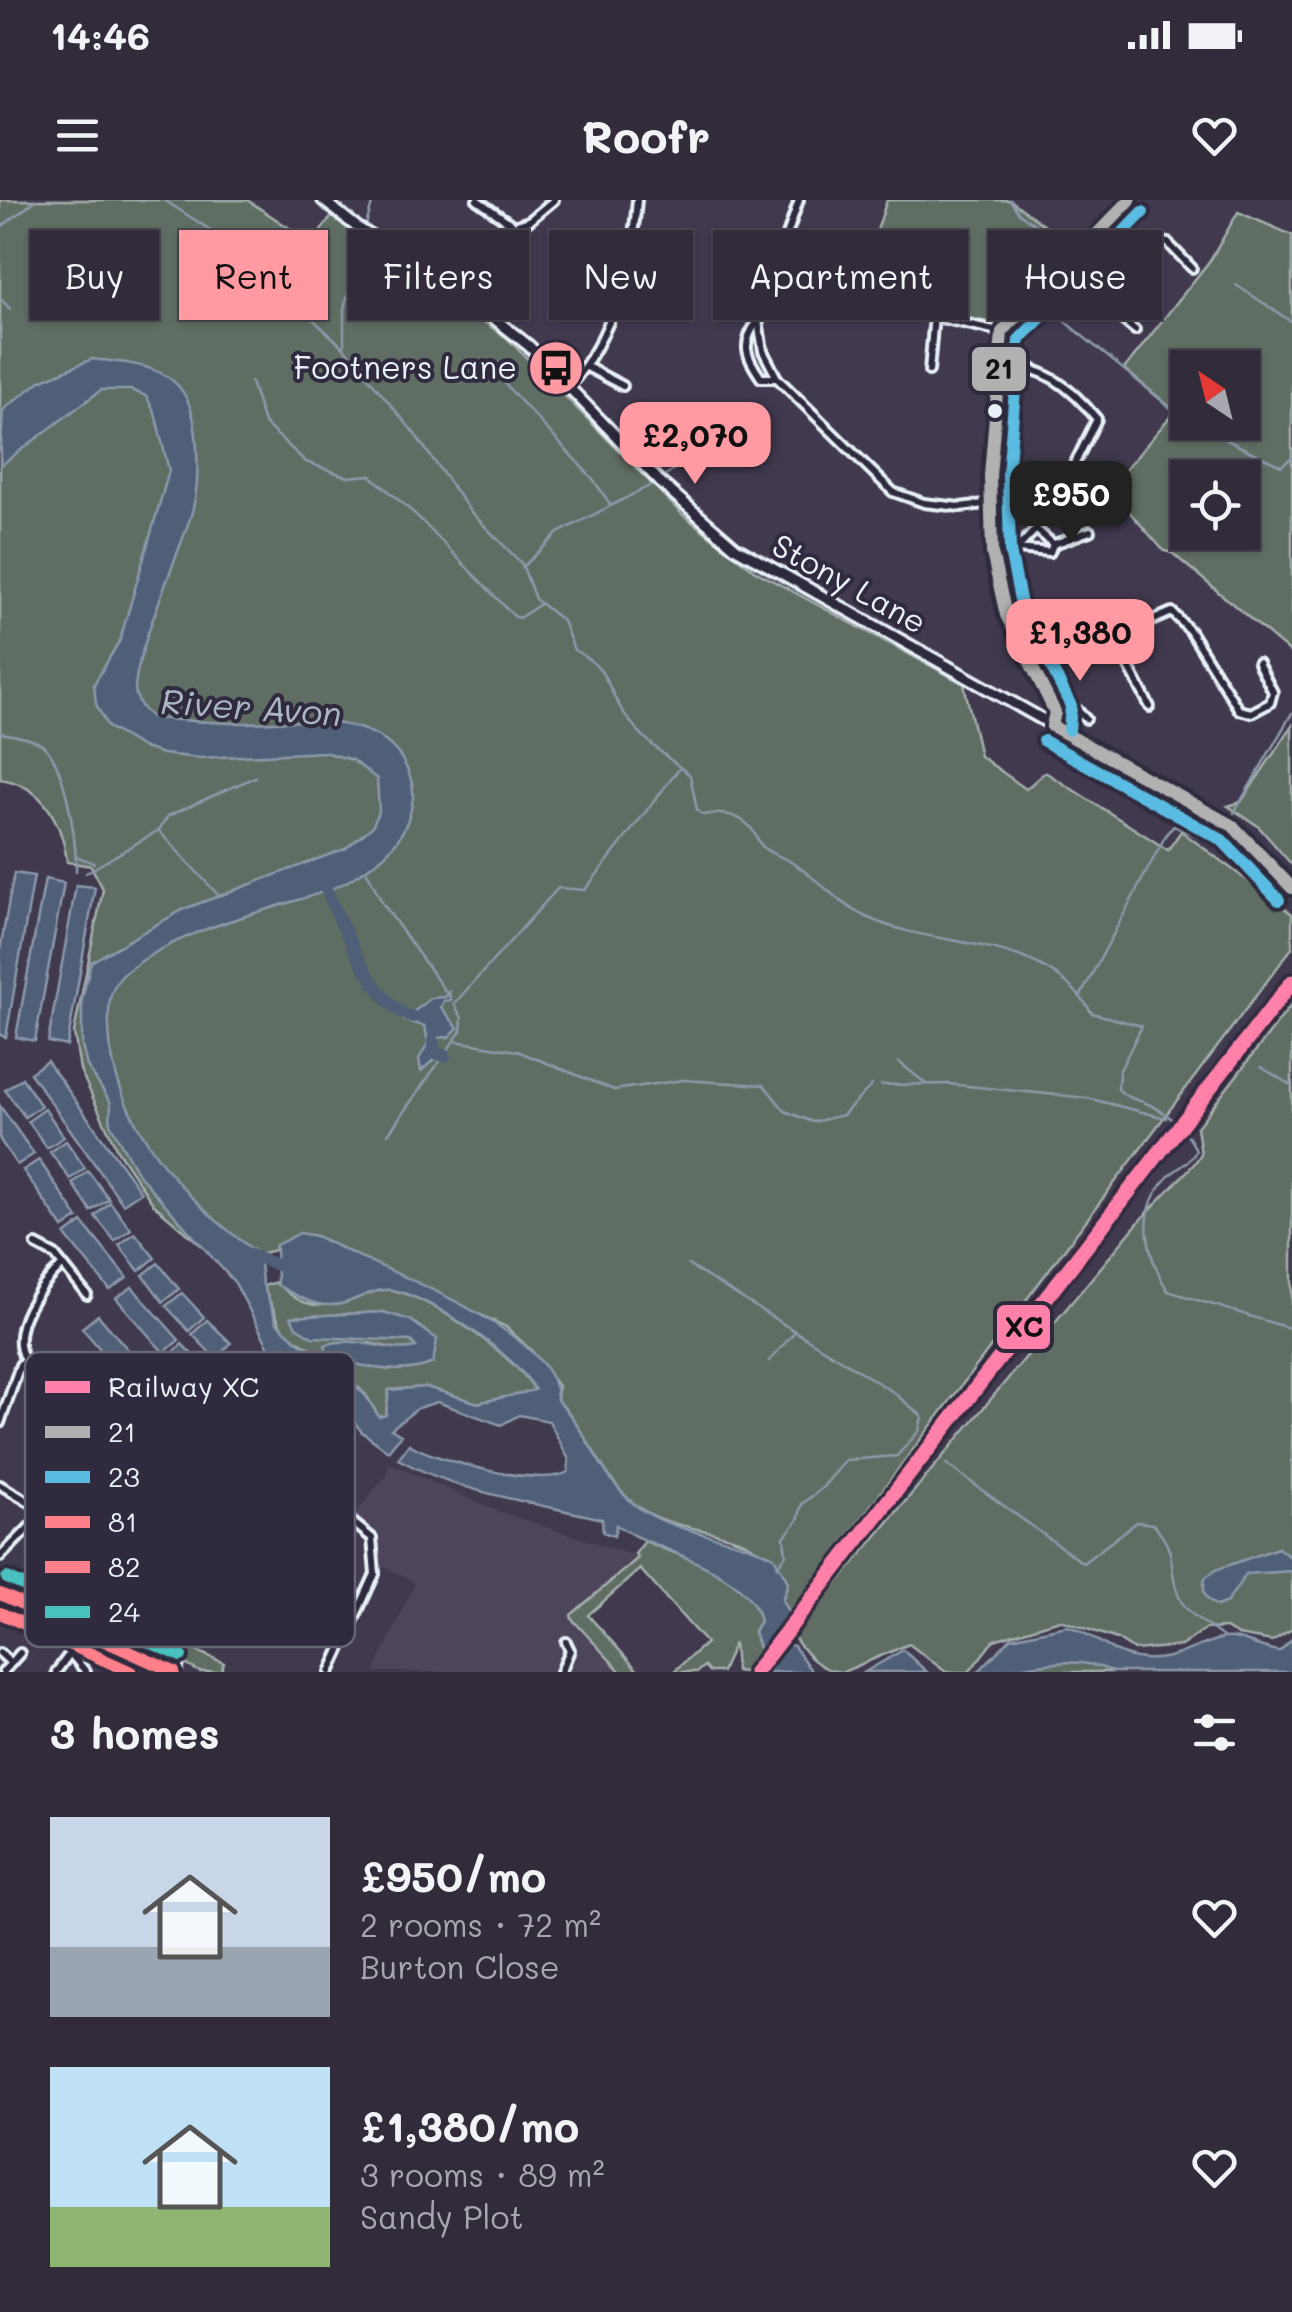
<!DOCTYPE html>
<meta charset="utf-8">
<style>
:root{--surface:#312b3a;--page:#393342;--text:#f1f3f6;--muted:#a8a7af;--line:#4c4754;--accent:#ff9aa2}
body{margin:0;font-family:Mali,sans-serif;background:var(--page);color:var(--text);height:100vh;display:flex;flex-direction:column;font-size:38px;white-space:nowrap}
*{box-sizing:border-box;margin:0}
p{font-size:32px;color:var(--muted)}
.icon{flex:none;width:55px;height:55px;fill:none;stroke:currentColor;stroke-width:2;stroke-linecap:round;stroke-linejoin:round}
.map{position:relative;height:1472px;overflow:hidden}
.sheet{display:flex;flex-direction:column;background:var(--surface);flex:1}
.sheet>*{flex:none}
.hud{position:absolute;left:30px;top:30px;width:1232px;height:90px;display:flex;gap:20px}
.needle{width:65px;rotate:325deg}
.fabs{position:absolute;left:1170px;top:150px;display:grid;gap:20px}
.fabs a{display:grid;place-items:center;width:90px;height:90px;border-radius:0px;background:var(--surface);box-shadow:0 2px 8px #0004,0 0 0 2px var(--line);font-size:50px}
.price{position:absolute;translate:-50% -85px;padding:0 22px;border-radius:20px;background:var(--accent);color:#111;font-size:32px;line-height:65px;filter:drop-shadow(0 2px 5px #0008)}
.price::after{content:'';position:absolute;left:50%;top:60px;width:30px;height:22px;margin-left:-15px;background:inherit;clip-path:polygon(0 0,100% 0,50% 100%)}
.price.on{background:#222;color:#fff}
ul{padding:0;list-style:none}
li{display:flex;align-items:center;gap:30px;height:250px;padding:0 50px}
li span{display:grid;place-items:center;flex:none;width:280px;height:200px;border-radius:0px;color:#555}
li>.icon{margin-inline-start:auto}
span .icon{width:120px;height:120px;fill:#fffc;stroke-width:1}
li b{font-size:42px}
h2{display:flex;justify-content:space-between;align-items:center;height:120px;padding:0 50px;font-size:42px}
.chip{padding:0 35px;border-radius:0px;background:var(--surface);box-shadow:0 2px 8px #0004,0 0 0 2px var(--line);font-size:35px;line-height:90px}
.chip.on{background:var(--accent);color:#111}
.status{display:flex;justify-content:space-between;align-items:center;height:70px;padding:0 50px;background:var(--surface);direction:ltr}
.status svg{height:28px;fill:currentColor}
header{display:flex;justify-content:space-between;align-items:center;height:130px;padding:0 50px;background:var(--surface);font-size:45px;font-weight:700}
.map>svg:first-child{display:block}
</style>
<div class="status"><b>14:46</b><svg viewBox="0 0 49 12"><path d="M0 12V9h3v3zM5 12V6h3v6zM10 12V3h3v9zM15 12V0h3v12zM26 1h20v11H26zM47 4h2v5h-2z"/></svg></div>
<header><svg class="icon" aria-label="menu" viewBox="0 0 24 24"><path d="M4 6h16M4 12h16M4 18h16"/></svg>Roofr<svg class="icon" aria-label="heart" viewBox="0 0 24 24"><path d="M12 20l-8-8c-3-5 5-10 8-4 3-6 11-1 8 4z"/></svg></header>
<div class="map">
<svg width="1292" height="1472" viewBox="0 0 1292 1472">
<rect width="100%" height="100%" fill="#41394e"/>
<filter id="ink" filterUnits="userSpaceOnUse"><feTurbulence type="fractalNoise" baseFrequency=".01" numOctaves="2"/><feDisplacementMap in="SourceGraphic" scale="20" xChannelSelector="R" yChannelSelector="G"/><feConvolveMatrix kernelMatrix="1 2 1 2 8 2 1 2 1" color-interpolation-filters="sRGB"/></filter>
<g filter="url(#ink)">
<!-- built -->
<polygon fill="#4e445a" points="390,1263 495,1310 639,1357 571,1415 621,1472 374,1472 415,1383 377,1363 374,1333 353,1317 386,1275"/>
<!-- green -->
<g fill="#616d62" stroke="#a4afad" stroke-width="2.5" fill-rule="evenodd">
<path d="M 0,0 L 247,0 L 312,43 L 333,14 L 508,139 L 682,314 L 755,371 L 964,484 L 980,556 L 1026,589 L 1045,572 L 1168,650 L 1181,631 L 1292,714 L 1292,748 L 789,1414 L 782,1401 L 788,1382 C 776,1370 762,1351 748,1344 C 715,1328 675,1330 643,1310 C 604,1286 589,1232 557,1200 L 558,1186 L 532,1151 L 506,1127 L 316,1036 L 276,1045 L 275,1050 L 259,1054 L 229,1033 L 208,1051 L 153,1004 L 117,950 L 80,870 L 74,832 L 103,689 L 91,666 L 67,662 C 62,622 43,585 0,579 Z"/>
<polygon points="887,0 1010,0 1073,47 997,124 856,94"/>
<path d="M 1238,12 L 1292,35 L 1292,454 L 1172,353 L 1164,351 L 1109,289 L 1175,211 L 1124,169 L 1211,59 ZM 1188,168 L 1242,168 L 1242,222 L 1188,222 ZM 1188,278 L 1242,278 L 1242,332 L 1188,332 Z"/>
<polygon points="1292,526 1292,665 1258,626 1228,606 1241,602"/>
<path d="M 1292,804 L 1292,1429 L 1272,1441 L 1238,1435 L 1226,1428 L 1205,1429 L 1181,1446 L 1134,1450 L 1117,1439 L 1060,1420 L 994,1440 L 969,1472 L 946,1472 L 909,1444 L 843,1472 C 820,1472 805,1453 793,1436 L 1142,1018 L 1194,964 L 1201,954 L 1197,927 Z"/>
<path d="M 277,1082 C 320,1131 350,1086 391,1090 C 425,1093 521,1160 535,1191 L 478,1203 L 426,1187 L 389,1190 L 386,1215 L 379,1217 L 366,1195 L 328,1158 L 284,1133 L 263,1086 ZM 383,1112 L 433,1163 L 340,1160 L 369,1143 L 402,1150 L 417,1148 L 411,1141 L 336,1134 L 291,1117 Z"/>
<path d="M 645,1341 C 684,1359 751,1374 760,1421 L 754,1432 L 760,1451 L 745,1472 L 736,1471 L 734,1443 L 722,1472 L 709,1472 L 704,1466 L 697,1472 L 673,1472 L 706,1443 L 640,1369 L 588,1415 L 639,1472 L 621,1472 L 572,1419 L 571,1415 L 638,1358 L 635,1354 Z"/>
<polygon points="190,1448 224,1463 221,1472 200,1472 187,1465"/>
<polygon points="1049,1461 1095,1463 1113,1472 1008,1472"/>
</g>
<!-- water -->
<g fill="#4f5e78" stroke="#8c99ab" stroke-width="2.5">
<path d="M 92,159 C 117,162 145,163 166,176 C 187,188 194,213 196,236 C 198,262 199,286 192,312 C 182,347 128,468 136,495 C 139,505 145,513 154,518 C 181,520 209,523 237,523 C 291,524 380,506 407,569 C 411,579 414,587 413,598 C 407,642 382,661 346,682 C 324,694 299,699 275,707 C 225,722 172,737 130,769 C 108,784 108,804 109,829 C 112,923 187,1003 259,1054 L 262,1082 L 277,1123 L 299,1143 L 328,1159 L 366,1196 L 379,1217 L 386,1215 L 389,1190 L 426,1187 L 478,1203 L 535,1190 C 520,1158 428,1095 392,1090 C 378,1088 361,1097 348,1102 C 320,1112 298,1096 277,1085 L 276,1045 L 300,1033 L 316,1036 C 371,1067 560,1128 557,1200 C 589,1232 603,1285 642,1310 C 681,1335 733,1336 774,1357 L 788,1382 L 782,1400 L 789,1414 L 782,1443 L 794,1446 L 812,1472 L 767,1472 L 771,1459 L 765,1465 L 754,1432 L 760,1421 C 752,1376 672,1353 633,1335 L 616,1325 L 614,1336 L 603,1332 L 602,1319 C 532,1302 462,1294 398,1259 L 409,1244 C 436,1261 540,1288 568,1272 L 569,1260 L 549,1221 L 519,1215 L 501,1225 L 437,1202 L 418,1208 L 391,1229 L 401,1235 L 388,1251 L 362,1232 L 322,1180 L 273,1155 L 235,1083 L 138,974 L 110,924 L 111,903 L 87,866 L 82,846 L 82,799 L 91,762 L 184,709 L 345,649 L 372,627 L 379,611 L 377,579 L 352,560 L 324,552 L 199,558 L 163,554 L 144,548 L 108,527 L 96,504 L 94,484 L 120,440 L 169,271 L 155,213 L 146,196 L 131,190 L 101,190 L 0,266 L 3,210 L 40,181 Z"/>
<polygon points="14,673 34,676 6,837 0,835 0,750"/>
<polygon points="45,679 64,683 35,841 16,837"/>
<polygon points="76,685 95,687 67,846 48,842"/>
<polygon points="449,792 451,800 444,801 441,807 458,828 449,837 437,838 438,856 421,871 419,859 428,843 425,826 405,821 397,811 411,814 431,798 445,797"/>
<polygon points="47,861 141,992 123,1004 30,873"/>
<polygon points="22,878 41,906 25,917 5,890"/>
<polygon points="0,906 34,954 17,965 0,940"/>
<polygon points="45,909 64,937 47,948 28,921"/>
<polygon points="66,941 85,968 70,979 50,952"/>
<polygon points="39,960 78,1018 63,1028 23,970"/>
<polygon points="88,971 109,999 91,1011 72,983"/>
<polygon points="110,1002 131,1029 115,1041 95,1016"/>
<polygon points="82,1022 127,1078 110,1090 65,1035"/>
<polygon points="135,1033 155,1058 139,1071 119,1045"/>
<polygon points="158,1063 179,1089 163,1102 143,1075"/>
<polygon points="132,1087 179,1140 164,1153 116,1098"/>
<polygon points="182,1093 204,1117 189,1131 166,1106"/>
<path d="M 383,1112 L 410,1120 L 437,1139 L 433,1163 C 401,1177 360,1167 328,1155 L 325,1145 C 356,1134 386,1154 416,1147 L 411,1141 L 312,1137 L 296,1127 L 291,1117 Z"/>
<polygon points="98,1115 169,1197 153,1211 82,1128"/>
<polygon points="207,1120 231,1143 216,1159 192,1134"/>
<polygon points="182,1144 232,1195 217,1210 167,1159"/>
<path d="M 1278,1348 L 1292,1358 L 1292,1371 L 1246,1374 L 1227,1402 L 1217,1406 C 1204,1399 1202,1392 1205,1378 L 1215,1370 Z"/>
<path d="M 1067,1426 C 1093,1433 1110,1454 1137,1458 C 1171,1464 1189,1447 1220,1439 C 1238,1433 1261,1450 1280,1451 L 1292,1439 L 1292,1472 L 1113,1472 C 1068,1450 1024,1472 978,1472 L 1011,1438 Z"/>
<polygon points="903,1450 927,1472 865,1472"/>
</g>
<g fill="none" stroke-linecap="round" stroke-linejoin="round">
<!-- stream -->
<g stroke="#8c99ab" stroke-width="2.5">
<polyline points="164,0 229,42 344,148"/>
<polyline points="1010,0 1018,12 1067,49 1027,91 1032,95"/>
<polyline points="366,25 373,0"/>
<polyline points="0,28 36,0"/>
<path d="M 363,37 L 344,109 L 344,148 L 414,233 L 470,311 L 522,364 L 535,399 L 563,421 L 574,450 C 612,470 604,486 626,516 C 643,540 667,557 690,575 L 697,610 L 703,615 C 720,612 739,614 751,628 C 756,634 758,643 764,648 C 771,654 783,657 791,662 C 817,677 838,704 866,717 C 941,752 1042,731 1092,813 L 1142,826 L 1119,872 L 1118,889 C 1128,900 1135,898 1148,904 C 1166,911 1190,933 1196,951 C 1189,965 1177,967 1167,978 C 1135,1011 1147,1057 1168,1091 L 1292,1129"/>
<polyline points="1236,85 1292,122"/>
<polyline points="0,98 10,109"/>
<polyline points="1042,103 1188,222"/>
<polyline points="251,182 264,223 306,262 348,277 370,275 416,315 514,416 519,418 539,405"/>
<polyline points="504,183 593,279 610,304"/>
<polyline points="1189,222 1281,266 1292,258"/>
<polyline points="664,276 701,251"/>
<polyline points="525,365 558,333 653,284"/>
<path d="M 0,533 C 12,535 28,537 39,543 C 66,557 77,644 76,671"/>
<polyline points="1234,613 1292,513"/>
<polyline points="160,632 219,696"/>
<polyline points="78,657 94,663"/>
<polyline points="366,670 383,704 450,798"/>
<polyline points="86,673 159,630 168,616 255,577"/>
<polyline points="1081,795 1167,633 1174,626 1217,645 1225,627"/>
<polyline points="454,804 558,688 585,690 679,569"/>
<polyline points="455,841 517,851 614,890 683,880 764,885 785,911 813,922 843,915 872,885"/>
<polyline points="899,862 925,883"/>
<polyline points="1261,867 1292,886"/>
<polyline points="881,885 948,884 1087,898 1166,918"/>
<polyline points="388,934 461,831 462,818 454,804"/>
<polyline points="688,1065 893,1192 922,1216 919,1231 897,1256 846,1260 821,1289 802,1304 798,1320 784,1337 786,1355 777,1366"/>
<polyline points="769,1161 794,1133"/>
<path d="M 946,1264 L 1083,1363 L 1137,1322 L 1153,1324 C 1181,1356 1166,1369 1180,1399 C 1187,1414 1210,1427 1223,1437"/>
</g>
<!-- river -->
<g stroke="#4f5e78" stroke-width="12">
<path d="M 321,677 C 337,714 374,809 413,817"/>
<polyline points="433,841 435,853 445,856"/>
<polyline points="246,1053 288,1069"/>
</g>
<!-- street casing -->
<g stroke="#e8f1f8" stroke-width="14">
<g id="street">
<polyline points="477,0 514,26 529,21 554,0"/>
<polyline points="799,0 758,120 763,151 777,178 893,292 924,303 960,307 992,303"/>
<polyline points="1064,71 1135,130"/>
<polyline points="1095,96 1148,40 1168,43 1192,68"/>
<polyline points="879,104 1002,132"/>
<path d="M 758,121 C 740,144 746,156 761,178 L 777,178"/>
<path d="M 1000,164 C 1044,166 1070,186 1097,219 L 1069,275"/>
<polyline points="587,167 623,186"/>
<polyline points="929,171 934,115"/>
<path d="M 569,186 C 613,138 632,64 637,0"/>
<polyline points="1054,344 1090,331"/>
<polyline points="993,354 1017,349 1050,352 1053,344 1036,329 1017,349"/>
<polyline points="1114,438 1150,507"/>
<polyline points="1052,464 1067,499 1086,519"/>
<polyline points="1037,471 1172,412 1190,431 1239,510 1251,513 1270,503 1273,492 1258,463"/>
<path d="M 1052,526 L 1055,512 C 1040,479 1020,448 1006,415 C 978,349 993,204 1002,132 L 1130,0"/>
<polyline points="36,1045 55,1055 87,1095"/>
<path d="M 25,1160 C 7,1130 40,1085 63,1065"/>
<path d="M 0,1223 L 20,1165 L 25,1160 C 63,1160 65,1190 87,1215 C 96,1224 107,1233 117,1242"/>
<polyline points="44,1236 60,1241 86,1214"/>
<polyline points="249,1238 372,1338 375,1374 330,1472"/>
<polyline points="0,1285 45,1311"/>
<polyline points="116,1308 204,1363"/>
<polyline points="209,1356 285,1392"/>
<polyline points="0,1357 61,1295"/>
<polyline points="192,1408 244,1430"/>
<polyline points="36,1410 138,1279 149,1272"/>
<polyline points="0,1453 11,1463 3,1472"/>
<polyline points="72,1455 86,1472"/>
<polyline points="11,1463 20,1453"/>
<polyline points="56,1472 85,1433"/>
<polyline points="177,1472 204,1363 242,1297 256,1295 277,1320 287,1323"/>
<polyline points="561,1472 570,1450 566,1442"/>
</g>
</g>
<!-- secondary casing -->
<g stroke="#e8f1f8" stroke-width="16">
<g id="secondary">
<polyline points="323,0 358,28 461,92 529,146 661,283 736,348 1233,626 1292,688"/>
<polyline points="0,1394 174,1472"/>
</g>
</g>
<!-- street -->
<use href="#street" stroke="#2f2a3d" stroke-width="6"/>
<!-- secondary -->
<use href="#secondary" stroke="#2f2a3d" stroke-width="9"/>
<!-- bus-1 casing -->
<g stroke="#2f2a3d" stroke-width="20">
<g id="bus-1">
<polyline points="1052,526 1055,512 1006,415 992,353 990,276 1002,132 1130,0"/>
<polyline points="1052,526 1233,626 1292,688"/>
</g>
</g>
<!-- bus-2 casing -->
<g stroke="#2f2a3d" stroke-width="20">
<g id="bus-2">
<polyline points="1069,530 1071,506 1022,409 1010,351 1008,276 1019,140 1143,12"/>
<polyline points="1044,541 1222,640 1279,700"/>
</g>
</g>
<!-- bus-3 casing -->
<g stroke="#2f2a3d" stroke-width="20">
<polyline id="bus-3" points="0,1394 174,1472"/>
</g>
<!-- bus-4 casing -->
<g stroke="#2f2a3d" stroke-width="20">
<polyline id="bus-4" points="0,1413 131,1472"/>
</g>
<!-- bus-5 casing -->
<g stroke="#2f2a3d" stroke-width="20">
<polyline id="bus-5" points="7,1378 181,1456"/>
</g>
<!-- bus-1 -->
<use href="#bus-1" stroke="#b2b1b1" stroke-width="12"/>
<!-- bus-2 -->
<use href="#bus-2" stroke="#5abce2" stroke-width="12"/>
<!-- bus-3 -->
<use href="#bus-3" stroke="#ff808a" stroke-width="12"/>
<!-- bus-4 -->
<use href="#bus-4" stroke="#ff808a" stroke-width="12"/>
<!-- bus-5 -->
<use href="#bus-5" stroke="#49c1be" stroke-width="12"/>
<!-- rail-1 casing -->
<g stroke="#2f2a3d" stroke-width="22">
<polyline id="rail-1" points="755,1472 1292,782"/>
</g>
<!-- rail-1 -->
<use href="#rail-1" stroke="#ff80a9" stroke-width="15"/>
</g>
</g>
<!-- icons -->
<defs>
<g id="bus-disc" transform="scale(2.875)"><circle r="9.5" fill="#ff9aa2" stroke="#2f2a3d"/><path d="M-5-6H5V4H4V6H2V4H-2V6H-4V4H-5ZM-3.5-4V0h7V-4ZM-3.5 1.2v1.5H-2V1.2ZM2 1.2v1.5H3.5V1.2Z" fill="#111"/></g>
</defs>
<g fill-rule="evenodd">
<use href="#bus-disc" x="556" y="168"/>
</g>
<!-- markers -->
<circle fill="#e8f1f8" stroke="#2f2a3d" stroke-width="4" cx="995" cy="211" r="9"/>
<g text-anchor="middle" stroke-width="8" stroke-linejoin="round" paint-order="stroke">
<!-- poi labels -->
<g font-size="32" fill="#e8f1f8" stroke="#2f2a3d" text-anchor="end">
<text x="517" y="179">Footners Lane</text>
</g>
<!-- street labels -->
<g font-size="32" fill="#e8f1f8" stroke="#2f2a3d">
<text transform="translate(849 384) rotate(29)" y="11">Stony Lane</text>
</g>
<!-- water labels -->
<g font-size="35" font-style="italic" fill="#abb6c5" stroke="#2f2a3d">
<text transform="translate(251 508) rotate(4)" y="12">River Avon</text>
</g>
</g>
<!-- legend -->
<rect x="25" y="1152" width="330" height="295" rx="15" fill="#2f2a3d" stroke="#666675" stroke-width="2.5"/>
<rect x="45" y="1181" width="45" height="12" fill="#ff80a9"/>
<rect x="45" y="1226" width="45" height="12" fill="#b2b1b1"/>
<rect x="45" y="1271" width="45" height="12" fill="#5abce2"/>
<rect x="45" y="1316" width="45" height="12" fill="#ff808a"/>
<rect x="45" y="1361" width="45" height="12" fill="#ff808a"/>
<rect x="45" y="1406" width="45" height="12" fill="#49c1be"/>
<g font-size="28" fill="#e8f1f8">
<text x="108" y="1197">Railway XC</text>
<text x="108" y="1242">21</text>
<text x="108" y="1287">23</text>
<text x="108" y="1332">81</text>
<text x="108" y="1377">82</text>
<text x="108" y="1422">24</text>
</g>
<g stroke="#2f2a3d" stroke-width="4">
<rect x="970" y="145" width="58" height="48" rx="10" fill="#b2b1b1"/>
<rect x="995" y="1103" width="57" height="48" rx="10" fill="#ff80a9"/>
</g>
<g font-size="28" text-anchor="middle" font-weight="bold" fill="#111">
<text x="999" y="179">21</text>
<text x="1024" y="1137">XC</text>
</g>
</svg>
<div class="fabs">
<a><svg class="needle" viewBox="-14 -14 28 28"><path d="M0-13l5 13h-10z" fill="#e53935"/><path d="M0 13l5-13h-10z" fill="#a8a7af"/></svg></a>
<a><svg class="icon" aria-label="locate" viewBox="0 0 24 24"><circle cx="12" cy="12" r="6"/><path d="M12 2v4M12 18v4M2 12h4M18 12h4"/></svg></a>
</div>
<b class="price" style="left:695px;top:287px">£2,070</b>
<b class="price on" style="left:1071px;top:346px">£950</b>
<b class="price" style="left:1080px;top:484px">£1,380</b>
<div class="hud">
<a class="chip">Buy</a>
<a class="chip on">Rent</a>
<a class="chip">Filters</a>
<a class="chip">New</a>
<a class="chip">Apartment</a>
<a class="chip">House</a>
</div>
</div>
<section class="sheet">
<h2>3 homes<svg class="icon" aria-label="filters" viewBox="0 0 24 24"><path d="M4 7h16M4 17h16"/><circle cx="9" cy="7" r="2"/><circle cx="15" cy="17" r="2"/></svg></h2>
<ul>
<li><span style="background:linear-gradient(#c9d6e8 65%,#9aa5b1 0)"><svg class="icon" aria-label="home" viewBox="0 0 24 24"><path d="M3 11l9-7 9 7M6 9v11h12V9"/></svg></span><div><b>£950/mo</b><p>2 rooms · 72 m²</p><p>Burton Close</p></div><svg class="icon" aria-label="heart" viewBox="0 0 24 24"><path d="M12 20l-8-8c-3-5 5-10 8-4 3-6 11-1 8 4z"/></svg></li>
<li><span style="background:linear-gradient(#bfe0f5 70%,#8fb573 0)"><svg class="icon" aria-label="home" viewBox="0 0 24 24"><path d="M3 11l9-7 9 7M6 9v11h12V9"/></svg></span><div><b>£1,380/mo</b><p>3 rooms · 89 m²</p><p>Sandy Plot</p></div><svg class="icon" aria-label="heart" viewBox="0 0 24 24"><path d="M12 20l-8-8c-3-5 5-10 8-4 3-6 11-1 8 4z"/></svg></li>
</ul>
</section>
